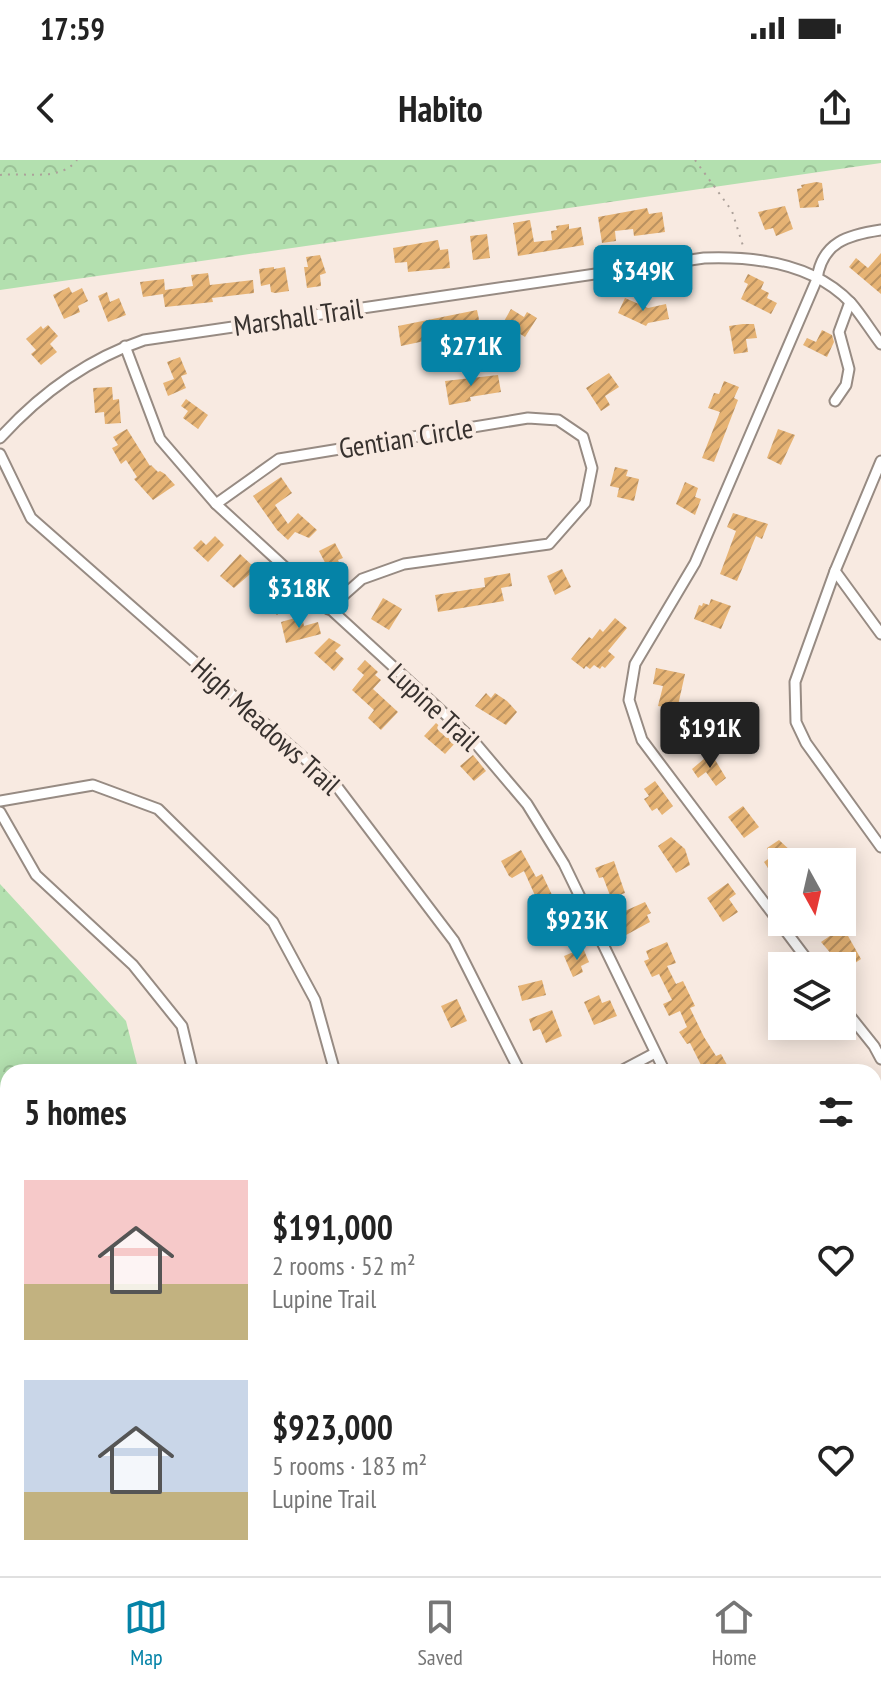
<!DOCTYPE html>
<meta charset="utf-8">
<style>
:root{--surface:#fff;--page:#f6f6f6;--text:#222;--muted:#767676;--line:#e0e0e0;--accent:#0583a7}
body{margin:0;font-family:"PT Sans Narrow",sans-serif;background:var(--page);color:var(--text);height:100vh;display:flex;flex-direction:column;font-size:30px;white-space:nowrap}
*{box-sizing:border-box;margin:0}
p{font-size:26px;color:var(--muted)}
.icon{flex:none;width:44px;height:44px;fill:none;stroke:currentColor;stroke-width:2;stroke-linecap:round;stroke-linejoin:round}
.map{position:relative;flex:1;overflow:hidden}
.details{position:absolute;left:0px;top:904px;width:882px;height:512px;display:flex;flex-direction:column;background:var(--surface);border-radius:24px 24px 0 0;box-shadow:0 4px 20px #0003}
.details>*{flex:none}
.needle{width:52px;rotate:172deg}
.buttons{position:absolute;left:768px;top:688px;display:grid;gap:16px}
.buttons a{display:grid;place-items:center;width:88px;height:88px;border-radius:0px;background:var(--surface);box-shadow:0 4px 20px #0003;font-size:40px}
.price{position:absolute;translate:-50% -68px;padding:0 18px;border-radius:8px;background:var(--accent);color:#fff;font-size:26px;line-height:52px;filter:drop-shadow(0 2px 4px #0008)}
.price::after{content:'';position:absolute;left:50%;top:48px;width:24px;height:18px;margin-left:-12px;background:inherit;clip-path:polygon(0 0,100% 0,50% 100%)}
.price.active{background:#222;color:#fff}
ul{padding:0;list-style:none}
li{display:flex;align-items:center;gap:24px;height:200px;padding:0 24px}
li span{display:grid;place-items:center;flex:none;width:224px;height:160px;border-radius:0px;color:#555}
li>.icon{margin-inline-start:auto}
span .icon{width:96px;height:96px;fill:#fffc;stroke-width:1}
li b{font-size:34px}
h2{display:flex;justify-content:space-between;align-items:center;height:96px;padding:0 24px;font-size:34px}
.status{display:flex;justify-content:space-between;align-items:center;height:56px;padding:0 40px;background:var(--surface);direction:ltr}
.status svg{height:22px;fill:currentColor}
header{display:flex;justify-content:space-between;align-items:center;height:104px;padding:0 24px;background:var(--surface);font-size:36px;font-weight:700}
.menu{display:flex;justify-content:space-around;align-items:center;height:112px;border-top:2px solid var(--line);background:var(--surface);font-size:22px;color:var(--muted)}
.menu a{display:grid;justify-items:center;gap:4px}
.menu .active{color:var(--accent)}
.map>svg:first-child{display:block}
</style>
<div class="status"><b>17:59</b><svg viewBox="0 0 49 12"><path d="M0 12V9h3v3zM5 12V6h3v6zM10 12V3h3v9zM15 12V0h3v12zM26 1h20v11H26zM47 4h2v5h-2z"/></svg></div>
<header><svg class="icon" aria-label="back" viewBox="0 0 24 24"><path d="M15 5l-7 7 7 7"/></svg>Habito<svg class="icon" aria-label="share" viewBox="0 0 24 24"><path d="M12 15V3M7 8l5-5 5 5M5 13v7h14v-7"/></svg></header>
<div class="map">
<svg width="881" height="1416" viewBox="0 0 881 1416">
<defs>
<pattern id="forest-crowns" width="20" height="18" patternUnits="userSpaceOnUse" patternTransform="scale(2)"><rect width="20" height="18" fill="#b3e0af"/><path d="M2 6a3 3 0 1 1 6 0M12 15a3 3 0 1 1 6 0" fill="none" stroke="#9bc197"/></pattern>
<pattern id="building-hatch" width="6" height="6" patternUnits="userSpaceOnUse" patternTransform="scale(2)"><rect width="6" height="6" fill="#e6b374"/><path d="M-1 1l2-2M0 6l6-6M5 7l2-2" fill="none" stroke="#bb9260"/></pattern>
</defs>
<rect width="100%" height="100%" fill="#f8eae1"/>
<!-- forest -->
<g fill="url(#forest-crowns)">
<polygon points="0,0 881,0 881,3 0,130"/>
<polygon points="0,724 126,861 139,912 8,912 8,1408 290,1408 291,1416 0,1416"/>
</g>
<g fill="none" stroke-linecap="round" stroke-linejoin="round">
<!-- stream -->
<g stroke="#7ca5e2" stroke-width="3">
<polyline points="0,1189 8,1188"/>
<polyline points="96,1416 96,1408"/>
</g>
</g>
<!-- building -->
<g fill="url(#building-hatch)">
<polygon points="816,22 822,23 824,40 818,41 819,47 800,48 797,29 802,28 801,25"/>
<polygon points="785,46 793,69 776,76 773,68 765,70 758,52"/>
<polygon points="647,48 649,54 662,52 665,72 634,76 633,69 615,71 616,81 602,83 598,57"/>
<polygon points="530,60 534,82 552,80 551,71 557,70 556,66 569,64 569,69 581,67 584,85 518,96 513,63"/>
<polygon points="487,74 490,98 473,100 470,76"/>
<polygon points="438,80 440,90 448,89 450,108 408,112 407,102 395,103 393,88"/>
<polygon points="881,93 881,134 849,107 856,98 868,108"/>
<polygon points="320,95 326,113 320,115 321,126 307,128 304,107 308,107 306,97"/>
<polygon points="274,107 274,109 285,107 289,131 275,133 271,132 270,124 261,126 259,109"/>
<polygon points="208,113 210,125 253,120 254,133 212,138 213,142 165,147 163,134 143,137 140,122 164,119 165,130 193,126 191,115"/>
<polygon points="748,114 764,122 761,129 769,133 767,138 777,143 771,154 741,139 748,124 744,122"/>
<polygon points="69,127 72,133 82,128 88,141 78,146 80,152 64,159 53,135"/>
<polygon points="107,132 110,142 119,138 126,155 108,162 98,136"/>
<polygon points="625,138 648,148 666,144 669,159 648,163 646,166 618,153"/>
<polygon points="511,149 524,157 527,152 537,158 525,177 503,163"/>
<polygon points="477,150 481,169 401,186 398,166"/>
<polygon points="743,164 754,164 757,178 746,179 748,192 734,194 729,166"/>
<polygon points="48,165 58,176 50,184 57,192 41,205 31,194 36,190 26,179 41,166 43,169"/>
<polygon points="822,170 832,175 834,182 827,197 803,185 807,178 816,182"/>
<polygon points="180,197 187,214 181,216 186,228 168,236 163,223 174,219 167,202"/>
<polygon points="609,213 619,227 605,236 610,245 601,251 586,228"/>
<polygon points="498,215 501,232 470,237 471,241 449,245 445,221"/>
<polygon points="724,221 739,227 734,238 738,240 714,302 702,298 720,252 708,248 714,233 719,234"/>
<polygon points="112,227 113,240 119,239 121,263 105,264 104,252 95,253 93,228"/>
<polygon points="186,239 208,255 198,269 183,258 188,251 181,246"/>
<polygon points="127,269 150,306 151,305 158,312 160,311 165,314 175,325 153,340 134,319 137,317 126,300 121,304 112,288 118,285 113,277"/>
<polygon points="778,269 795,275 781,305 767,298"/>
<polygon points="615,307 628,310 626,316 639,319 634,341 617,337 619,328 610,326"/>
<polygon points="281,317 292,333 275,345 288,364 298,353 317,370 309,378 295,372 288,380 277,370 253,336"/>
<polygon points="685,322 698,328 695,337 701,339 695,355 676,344"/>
<polygon points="733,353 768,364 762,379 756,376 737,421 720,414 736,371 727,367"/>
<polygon points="215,376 224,385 208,402 193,388 201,380 206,385"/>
<polygon points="335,383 343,398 338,400 343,411 332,416 319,391"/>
<polygon points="240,394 256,409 234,428 220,416"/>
<polygon points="562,409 571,427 555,435 547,416"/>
<polygon points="510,413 512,426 501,428 504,441 438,452 435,435 485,427 484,418"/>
<polygon points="269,427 288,444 277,455 258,438"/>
<polygon points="383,438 402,449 389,470 371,459"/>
<polygon points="711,439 731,446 721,469 694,459 699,445 702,446 703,443 709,445"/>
<polygon points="302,456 304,466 318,462 321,474 286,483 281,462"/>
<polygon points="615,458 627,468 608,491 615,497 605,508 602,506 600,509 594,505 590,509 586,506 584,509 571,499 589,477 592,479 600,469 603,472"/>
<polygon points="329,478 341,485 335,491 344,499 334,511 314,493"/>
<polygon points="365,500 378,512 375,515 381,520 373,529 398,552 381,570 368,558 374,550 352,530 364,515 357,509"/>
<polygon points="656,508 685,514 677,550 658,546 663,526 653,524"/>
<polygon points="486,533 491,538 495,533 507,541 517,552 506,565 475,546"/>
<polygon points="436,563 457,581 445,594 424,576"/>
<polygon points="711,593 726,618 716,626 706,612 698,618 692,609"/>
<polygon points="473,595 486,611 474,621 460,606"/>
<polygon points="655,621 673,646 662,655 657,648 652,651 644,639 649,636 644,629"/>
<polygon points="743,646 759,667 744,678 728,657"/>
<polygon points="671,677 685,689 690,705 676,713 658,686"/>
<polygon points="779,680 793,693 782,701 782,707 772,714 764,702 772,696 767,688"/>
<polygon points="521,690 536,717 542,714 562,756 568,758 574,771 555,780 524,711 512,718 509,716 501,701"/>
<polygon points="614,701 625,733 611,738 603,717 599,718 595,708"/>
<polygon points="728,723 736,734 729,739 738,752 723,762 707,738"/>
<polygon points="645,742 651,753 647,755 650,762 626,775 616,755"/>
<polygon points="843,767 861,799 845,810 821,782"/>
<polygon points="667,782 676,803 667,806 676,824 683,821 695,846 690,848 704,877 716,896 721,894 731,912 687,912 701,905 690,883 687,884 679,872 687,867 680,851 669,856 663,844 672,840 659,814 652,817 644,801 649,799 646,791"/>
<polygon points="583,788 589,802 581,806 583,812 573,817 564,796"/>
<polygon points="542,820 546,835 522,841 518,826"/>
<polygon points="599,835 602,843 610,840 617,856 594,865 584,842"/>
<polygon points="457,839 467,861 451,868 441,846"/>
<polygon points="552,850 562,876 546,883 540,869 533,871 529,859"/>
</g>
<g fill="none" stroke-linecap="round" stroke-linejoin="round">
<!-- minor casing -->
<g stroke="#978b83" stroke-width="13">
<g id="minor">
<polyline points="125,186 160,279 216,344 471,578 527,644 564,704 665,912"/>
<polyline points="835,241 846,225 849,209 839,172 850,142"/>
<path d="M 0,278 C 39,235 88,199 144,180 L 704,98 C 755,96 813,103 851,143 C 862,156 871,171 881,184"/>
<polyline points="0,294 31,358 338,628 454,781 520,912"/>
<polyline points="881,301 835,411 795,522 796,562 806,583 881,687"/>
<polyline points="216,344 279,299 528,258 558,260 583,277 592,308 585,343 549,384 404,404 362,419 328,449"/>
<polyline points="835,411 881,474"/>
<polyline points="0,641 93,625 158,649 273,762 315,840 335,912"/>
<polyline points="0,652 36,715 133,805 182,866 193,912"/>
<path d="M 812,806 L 642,580 L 629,540 L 635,504 L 695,403 L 817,119 C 822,82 848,75 881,70"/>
<polyline points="842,846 874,886 881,899"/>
<polyline points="619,912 655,893"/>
<polyline points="874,1000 881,986"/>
<polyline points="874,1361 881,1352"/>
<polyline points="358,1408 360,1416"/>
<polyline points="483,1416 484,1408"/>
<polyline points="687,1416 688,1408"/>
<polyline points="837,1416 842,1408"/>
</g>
</g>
<!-- path -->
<g stroke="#aca19a" stroke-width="2" stroke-dasharray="2 6" stroke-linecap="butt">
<polyline points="695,0 732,51 744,89"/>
<path d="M 0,15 C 25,12 60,22 77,0"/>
<polyline points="0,1244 8,1246"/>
<polyline points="80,1416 81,1408"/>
</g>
<!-- minor -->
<use href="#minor" stroke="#fff" stroke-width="9"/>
</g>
<g text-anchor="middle" stroke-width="8" stroke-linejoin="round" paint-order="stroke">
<!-- street labels -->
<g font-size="28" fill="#37312e" stroke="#f8eae1">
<text transform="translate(298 157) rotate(-8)" y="10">Marshall Trail</text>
<text transform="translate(406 278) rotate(-9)" y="10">Gentian Circle</text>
<text transform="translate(434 547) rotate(43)" y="10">Lupine Trail</text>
<text transform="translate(266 566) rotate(42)" y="10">High Meadows Trail</text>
</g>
</g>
</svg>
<div class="buttons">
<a><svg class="needle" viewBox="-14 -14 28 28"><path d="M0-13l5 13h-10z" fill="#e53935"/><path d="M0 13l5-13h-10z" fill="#767676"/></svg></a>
<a><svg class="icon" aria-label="layers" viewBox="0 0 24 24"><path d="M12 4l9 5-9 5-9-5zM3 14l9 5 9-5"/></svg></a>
</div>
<b class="price" style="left:643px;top:153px">$349K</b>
<b class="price" style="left:471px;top:228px">$271K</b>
<b class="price" style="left:299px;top:470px">$318K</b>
<b class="price active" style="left:710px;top:610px">$191K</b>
<b class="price" style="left:577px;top:802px">$923K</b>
<section class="details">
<h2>5 homes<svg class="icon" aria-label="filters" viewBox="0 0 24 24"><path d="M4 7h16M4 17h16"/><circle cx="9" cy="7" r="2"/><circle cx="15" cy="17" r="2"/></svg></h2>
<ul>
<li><span style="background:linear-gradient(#f6c9c9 65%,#c2b280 0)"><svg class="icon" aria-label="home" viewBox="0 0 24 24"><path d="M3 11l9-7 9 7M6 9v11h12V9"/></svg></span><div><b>$191,000</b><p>2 rooms · 52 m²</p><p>Lupine Trail</p></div><svg class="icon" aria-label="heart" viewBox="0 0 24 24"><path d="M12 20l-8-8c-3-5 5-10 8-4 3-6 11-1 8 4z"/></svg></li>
<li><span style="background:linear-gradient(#c9d6e8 70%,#c2b280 0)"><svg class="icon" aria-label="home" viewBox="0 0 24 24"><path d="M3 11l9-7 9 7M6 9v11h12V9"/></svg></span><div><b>$923,000</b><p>5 rooms · 183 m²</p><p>Lupine Trail</p></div><svg class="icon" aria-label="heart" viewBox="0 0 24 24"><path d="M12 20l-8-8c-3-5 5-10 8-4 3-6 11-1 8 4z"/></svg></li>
</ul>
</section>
</div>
<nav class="menu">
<a class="active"><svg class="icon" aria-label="map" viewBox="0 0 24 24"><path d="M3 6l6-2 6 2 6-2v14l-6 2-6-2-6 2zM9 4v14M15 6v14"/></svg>Map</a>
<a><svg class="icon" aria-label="saved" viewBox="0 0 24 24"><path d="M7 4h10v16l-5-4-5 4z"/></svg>Saved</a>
<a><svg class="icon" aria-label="home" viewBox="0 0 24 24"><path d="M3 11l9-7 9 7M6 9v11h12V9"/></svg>Home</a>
</nav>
